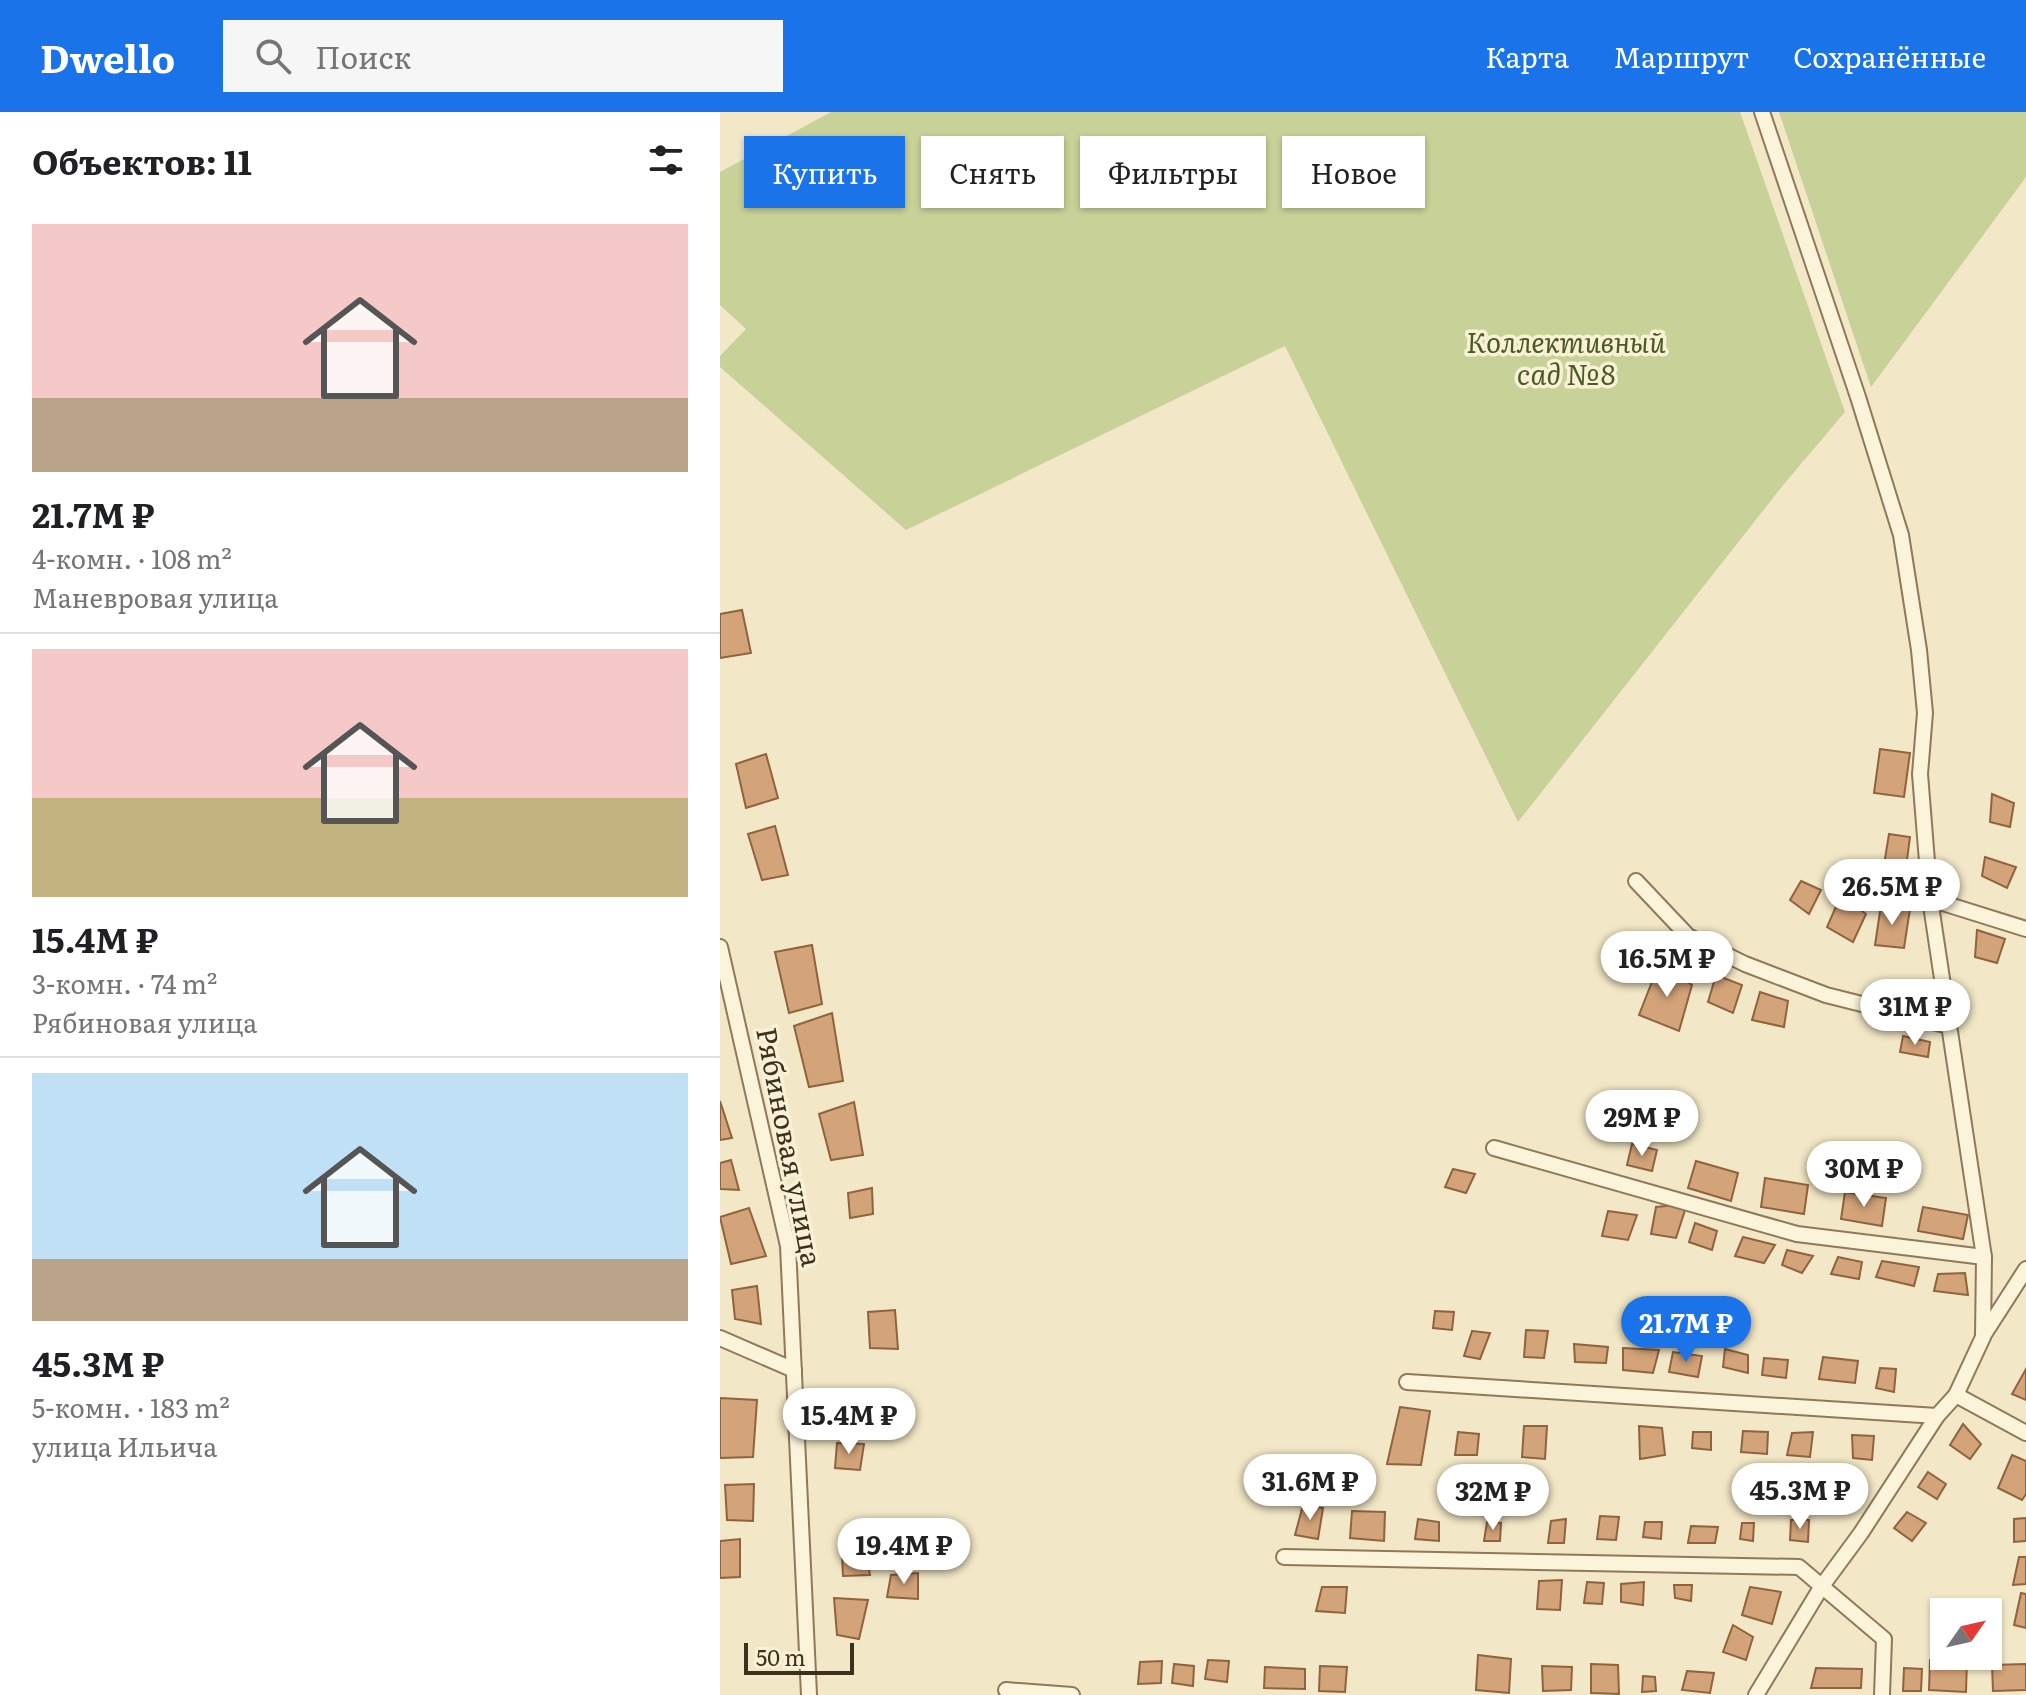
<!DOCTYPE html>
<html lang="ru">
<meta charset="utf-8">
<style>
:root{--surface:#fff;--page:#f6f6f6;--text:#202124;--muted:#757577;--line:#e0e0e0;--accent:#1a73e8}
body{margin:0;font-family:Literata,serif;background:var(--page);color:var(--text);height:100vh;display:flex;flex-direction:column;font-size:30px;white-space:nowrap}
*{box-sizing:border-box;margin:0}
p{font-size:26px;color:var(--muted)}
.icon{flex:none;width:44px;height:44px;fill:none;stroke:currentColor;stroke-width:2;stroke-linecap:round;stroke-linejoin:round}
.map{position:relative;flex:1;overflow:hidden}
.side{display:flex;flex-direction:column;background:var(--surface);width:720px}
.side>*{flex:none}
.banner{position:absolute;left:24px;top:24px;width:760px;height:72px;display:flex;gap:16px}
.needle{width:52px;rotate:56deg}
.tools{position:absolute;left:1210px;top:1486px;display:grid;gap:16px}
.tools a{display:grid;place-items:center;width:72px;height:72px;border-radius:0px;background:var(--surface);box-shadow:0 2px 6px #0004;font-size:40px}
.scale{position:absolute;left:24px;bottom:20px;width:110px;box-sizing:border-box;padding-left:8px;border:4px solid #3e301e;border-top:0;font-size:22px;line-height:28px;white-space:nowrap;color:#3e301e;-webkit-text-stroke:6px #f8f1d6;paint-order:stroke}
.price{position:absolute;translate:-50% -68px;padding:0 18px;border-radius:28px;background:#fff;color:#222;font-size:26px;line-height:52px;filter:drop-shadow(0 2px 4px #0008)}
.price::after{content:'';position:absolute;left:50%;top:48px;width:24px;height:18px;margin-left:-12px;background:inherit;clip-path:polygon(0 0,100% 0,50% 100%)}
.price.selected{background:var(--accent);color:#fff}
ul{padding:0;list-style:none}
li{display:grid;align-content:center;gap:16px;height:424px;padding:0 32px}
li+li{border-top:2px solid var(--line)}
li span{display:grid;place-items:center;height:248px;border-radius:0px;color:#555}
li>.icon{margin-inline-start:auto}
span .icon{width:144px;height:144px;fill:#fffc;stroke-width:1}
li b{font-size:34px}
h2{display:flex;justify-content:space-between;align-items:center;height:96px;padding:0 32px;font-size:34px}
.pill{padding:0 28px;border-radius:0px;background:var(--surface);box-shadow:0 2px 6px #0004;font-size:28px;line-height:72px}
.pill.selected{background:var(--accent);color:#fff}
header{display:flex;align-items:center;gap:48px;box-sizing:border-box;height:112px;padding:0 40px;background:var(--accent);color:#fff}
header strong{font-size:38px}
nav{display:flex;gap:44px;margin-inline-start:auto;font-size:28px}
.search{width:560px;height:72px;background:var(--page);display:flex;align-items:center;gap:20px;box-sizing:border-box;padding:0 28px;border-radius:0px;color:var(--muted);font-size:30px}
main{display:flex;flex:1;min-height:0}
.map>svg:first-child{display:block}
</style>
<header>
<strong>Dwello</strong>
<div class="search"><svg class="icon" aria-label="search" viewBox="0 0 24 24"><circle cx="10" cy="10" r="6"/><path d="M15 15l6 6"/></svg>Поиск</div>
<nav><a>Карта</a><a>Маршрут</a><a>Сохранённые</a></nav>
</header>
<main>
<section class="side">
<h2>Объектов: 11<svg class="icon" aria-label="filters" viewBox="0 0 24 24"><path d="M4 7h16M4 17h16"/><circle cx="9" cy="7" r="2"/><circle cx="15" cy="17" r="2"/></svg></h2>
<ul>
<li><span style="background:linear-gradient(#f6c9c9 70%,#b9a48a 0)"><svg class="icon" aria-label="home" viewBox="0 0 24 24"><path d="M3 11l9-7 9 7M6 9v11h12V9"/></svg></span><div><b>21.7M ₽</b><p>4-комн. · 108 m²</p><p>Маневровая улица</p></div></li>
<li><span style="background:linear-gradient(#f6c9c9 60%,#c2b280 0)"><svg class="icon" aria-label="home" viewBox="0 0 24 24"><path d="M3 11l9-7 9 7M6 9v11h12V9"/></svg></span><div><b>15.4M ₽</b><p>3-комн. · 74 m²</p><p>Рябиновая улица</p></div></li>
<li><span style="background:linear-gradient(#bfe0f5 75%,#b9a48a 0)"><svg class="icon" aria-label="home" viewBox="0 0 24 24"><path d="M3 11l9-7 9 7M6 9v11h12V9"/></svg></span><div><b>45.3M ₽</b><p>5-комн. · 183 m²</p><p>улица Ильича</p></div></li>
</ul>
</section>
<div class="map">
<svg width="1306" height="1583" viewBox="0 0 1306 1583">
<rect width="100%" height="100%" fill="#f2e7c6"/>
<!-- green -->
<g fill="#c7d198">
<polygon points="111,0 1020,0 1125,300 1064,372 798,710 565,234 186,418 0,255 0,244 26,217 0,193 0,60"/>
<polygon points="1059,0 1306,0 1306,65 1151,275"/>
</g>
<!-- building -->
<g fill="#d3a379" stroke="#90633d" stroke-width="2">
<polygon points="22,498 31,541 0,546 0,502"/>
<polygon points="1160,637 1190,641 1184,685 1154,681"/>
<polygon points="46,642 58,686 26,696 16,652"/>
<polygon points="1272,682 1294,691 1290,715 1270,710"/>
<polygon points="55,714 68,763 42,768 28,722"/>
<polygon points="1169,722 1190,725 1185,763 1163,759"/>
<polygon points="1265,745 1296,755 1287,776 1262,764"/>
<polygon points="1081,769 1101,778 1089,802 1070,788"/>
<polygon points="1121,783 1146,802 1133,830 1107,815"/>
<polygon points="1161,793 1190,797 1184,836 1155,833"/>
<polygon points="1257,818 1285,827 1277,851 1255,845"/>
<polygon points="92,833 102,892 69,901 55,840"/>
<polygon points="939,852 972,873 959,919 919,903"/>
<polygon points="996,863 1022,873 1013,901 988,890"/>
<polygon points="1040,880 1068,889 1064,915 1032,908"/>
<polygon points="112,901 123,969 89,975 74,914"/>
<polygon points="1183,924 1210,930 1208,945 1180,940"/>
<polygon points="0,989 12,1026 0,1028"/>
<polygon points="134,990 143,1043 111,1048 99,1002"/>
<polygon points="912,1032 937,1038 932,1059 907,1053"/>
<polygon points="11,1048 19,1078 0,1077 0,1051"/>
<polygon points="976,1049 1018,1061 1011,1089 968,1076"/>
<polygon points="733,1057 755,1062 746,1081 725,1075"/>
<polygon points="1045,1066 1088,1073 1084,1102 1041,1095"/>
<polygon points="152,1076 153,1102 130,1106 128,1081"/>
<polygon points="1125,1080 1166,1086 1162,1114 1121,1107"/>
<polygon points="967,1092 956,1126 931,1122 936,1095"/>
<polygon points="1203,1095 1248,1103 1243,1127 1198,1119"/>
<polygon points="29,1096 46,1144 11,1152 0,1105"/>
<polygon points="888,1099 917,1103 908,1128 882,1124"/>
<polygon points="975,1111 997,1119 992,1138 969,1130"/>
<polygon points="1023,1125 1055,1133 1044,1151 1015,1144"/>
<polygon points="1067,1138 1093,1144 1082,1161 1062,1153"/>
<polygon points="1118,1145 1142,1150 1139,1167 1111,1162"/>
<polygon points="1162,1149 1199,1155 1194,1174 1156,1165"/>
<polygon points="1245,1161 1248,1183 1214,1179 1218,1162"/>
<polygon points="37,1174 41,1212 15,1207 12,1178"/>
<polygon points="175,1198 178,1237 150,1236 148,1200"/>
<polygon points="715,1199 734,1200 732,1218 713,1216"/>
<polygon points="806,1218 828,1219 824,1246 804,1245"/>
<polygon points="752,1219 770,1221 760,1247 744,1244"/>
<polygon points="854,1232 888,1235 886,1251 855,1250"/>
<polygon points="903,1236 939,1238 933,1261 903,1258"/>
<polygon points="1005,1237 1028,1243 1028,1261 1003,1255"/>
<polygon points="953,1240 982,1244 978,1265 949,1260"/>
<polygon points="1103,1245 1138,1249 1135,1271 1099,1267"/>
<polygon points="1044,1246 1068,1248 1066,1266 1042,1263"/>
<polygon points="1160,1256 1176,1257 1174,1280 1156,1276"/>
<polygon points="1306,1257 1306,1288 1292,1282"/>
<polygon points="0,1286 37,1288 33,1345 0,1346"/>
<polygon points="680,1295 710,1299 701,1353 667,1352"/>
<polygon points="1243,1312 1261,1332 1250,1347 1230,1333"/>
<polygon points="804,1314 827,1314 825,1347 802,1345"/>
<polygon points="919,1314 942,1316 945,1343 920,1347"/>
<polygon points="1023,1319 1048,1320 1047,1342 1021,1340"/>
<polygon points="738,1320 759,1322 757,1343 735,1343"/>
<polygon points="973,1320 991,1320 991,1338 972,1336"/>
<polygon points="1093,1320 1090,1345 1067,1343 1072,1321"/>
<polygon points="1132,1323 1154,1324 1152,1348 1133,1346"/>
<polygon points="117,1331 144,1332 140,1358 115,1356"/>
<polygon points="1292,1343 1306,1349 1306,1382 1302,1388 1278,1376"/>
<polygon points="1208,1360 1226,1372 1217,1387 1198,1375"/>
<polygon points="34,1372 33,1409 7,1408 5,1373"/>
<polygon points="583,1393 603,1396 598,1427 575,1423"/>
<polygon points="632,1399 665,1400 664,1429 630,1426"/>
<polygon points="1187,1400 1206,1411 1192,1429 1174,1416"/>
<polygon points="880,1404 899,1405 896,1428 877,1427"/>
<polygon points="1306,1406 1306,1429 1294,1430 1294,1407"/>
<polygon points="698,1407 719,1410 719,1429 695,1427"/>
<polygon points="846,1407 844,1431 828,1431 831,1409"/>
<polygon points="1071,1408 1089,1408 1088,1430 1070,1428"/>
<polygon points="767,1410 781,1411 780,1429 764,1429"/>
<polygon points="925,1410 942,1410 941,1427 923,1425"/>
<polygon points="1022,1411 1034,1411 1033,1429 1020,1427"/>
<polygon points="971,1414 998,1415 995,1431 968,1431"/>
<polygon points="121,1425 143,1426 150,1463 123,1464"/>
<polygon points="20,1427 20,1465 0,1466 0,1429"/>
<polygon points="1299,1445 1306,1445 1306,1472 1293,1473"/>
<polygon points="198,1461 198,1487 167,1485 171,1463"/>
<polygon points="842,1468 840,1498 817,1497 819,1469"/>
<polygon points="867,1470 884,1471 882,1492 864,1491"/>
<polygon points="924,1470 923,1493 901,1490 901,1472"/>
<polygon points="954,1473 972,1473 971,1489 955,1486"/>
<polygon points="602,1475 627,1475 625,1501 596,1499"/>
<polygon points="1030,1475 1061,1480 1052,1512 1022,1503"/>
<polygon points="1301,1481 1306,1482 1306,1516 1294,1513"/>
<polygon points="114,1486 148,1488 139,1527 117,1523"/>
<polygon points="1013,1513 1033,1525 1026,1548 1003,1540"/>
<polygon points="758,1543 791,1547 789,1581 756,1578"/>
<polygon points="488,1548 509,1549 507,1570 485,1567"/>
<polygon points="1210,1548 1247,1548 1246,1580 1209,1578"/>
<polygon points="442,1549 441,1571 418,1572 420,1550"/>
<polygon points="454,1552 474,1554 473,1574 452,1571"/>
<polygon points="871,1552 898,1553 899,1582 871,1581"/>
<polygon points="1306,1552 1306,1578 1273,1579 1272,1553"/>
<polygon points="600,1554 627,1555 625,1580 599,1579"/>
<polygon points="822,1554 852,1555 851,1578 823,1579"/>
<polygon points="545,1555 585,1557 585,1577 544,1576"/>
<polygon points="1096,1556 1142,1557 1141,1576 1091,1576"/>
<polygon points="1184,1556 1202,1557 1201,1579 1183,1579"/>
<polygon points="967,1559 994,1561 990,1581 962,1578"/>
<polygon points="923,1564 935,1565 936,1579 922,1580"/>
</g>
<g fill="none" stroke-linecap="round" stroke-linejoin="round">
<!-- street casing -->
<g stroke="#8f7959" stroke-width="18">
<g id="street">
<polyline points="916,769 968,824 1025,852 1106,883 1229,914"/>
<polyline points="1210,787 1306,817"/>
<polyline points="0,835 68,1134 89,1583"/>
<polyline points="774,1036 1077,1122 1264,1145"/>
<polyline points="1263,1224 1306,1157"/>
<polyline points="0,1226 74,1258"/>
<polyline points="687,1270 1217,1304"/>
<polyline points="1236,1283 1306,1321"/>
<polyline points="564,1445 1079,1455 1164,1527 1162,1583"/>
<polyline points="286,1578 352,1583"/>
<polyline points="1036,1583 1102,1474 1141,1421 1217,1304 1236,1283 1263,1225 1264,1145 1210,787 1200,662 1205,601 1199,538 1181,423 1138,285 1042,0"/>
</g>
</g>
<!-- street -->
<use href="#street" stroke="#fbf3da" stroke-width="14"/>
</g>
<g text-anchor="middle" stroke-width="7" stroke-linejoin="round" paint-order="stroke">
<!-- park labels -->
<g font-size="28" font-style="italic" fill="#4b5c23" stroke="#f8f1d6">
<text x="846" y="241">Коллективный<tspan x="846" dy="32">сад №8</tspan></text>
</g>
<!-- street labels -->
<g font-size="28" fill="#3e301e" stroke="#f8f1d6">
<text transform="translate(69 1035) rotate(79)" y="10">Рябиновая улица</text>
</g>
</g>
</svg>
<div class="tools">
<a><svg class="needle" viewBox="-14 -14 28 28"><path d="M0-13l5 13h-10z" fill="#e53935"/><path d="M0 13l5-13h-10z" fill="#757577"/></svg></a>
</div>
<div class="scale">50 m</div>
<b class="price" style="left:1172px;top:815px">26.5M ₽</b>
<b class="price" style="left:947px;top:887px">16.5M ₽</b>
<b class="price" style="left:1195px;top:935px">31M ₽</b>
<b class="price" style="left:922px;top:1046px">29M ₽</b>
<b class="price" style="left:1144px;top:1097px">30M ₽</b>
<b class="price selected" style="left:966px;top:1252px">21.7M ₽</b>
<b class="price" style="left:129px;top:1344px">15.4M ₽</b>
<b class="price" style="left:590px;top:1410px">31.6M ₽</b>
<b class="price" style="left:1080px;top:1419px">45.3M ₽</b>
<b class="price" style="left:773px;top:1420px">32M ₽</b>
<b class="price" style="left:184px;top:1474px">19.4M ₽</b>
<div class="banner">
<a class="pill selected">Купить</a>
<a class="pill">Снять</a>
<a class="pill">Фильтры</a>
<a class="pill">Новое</a>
</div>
</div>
</main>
